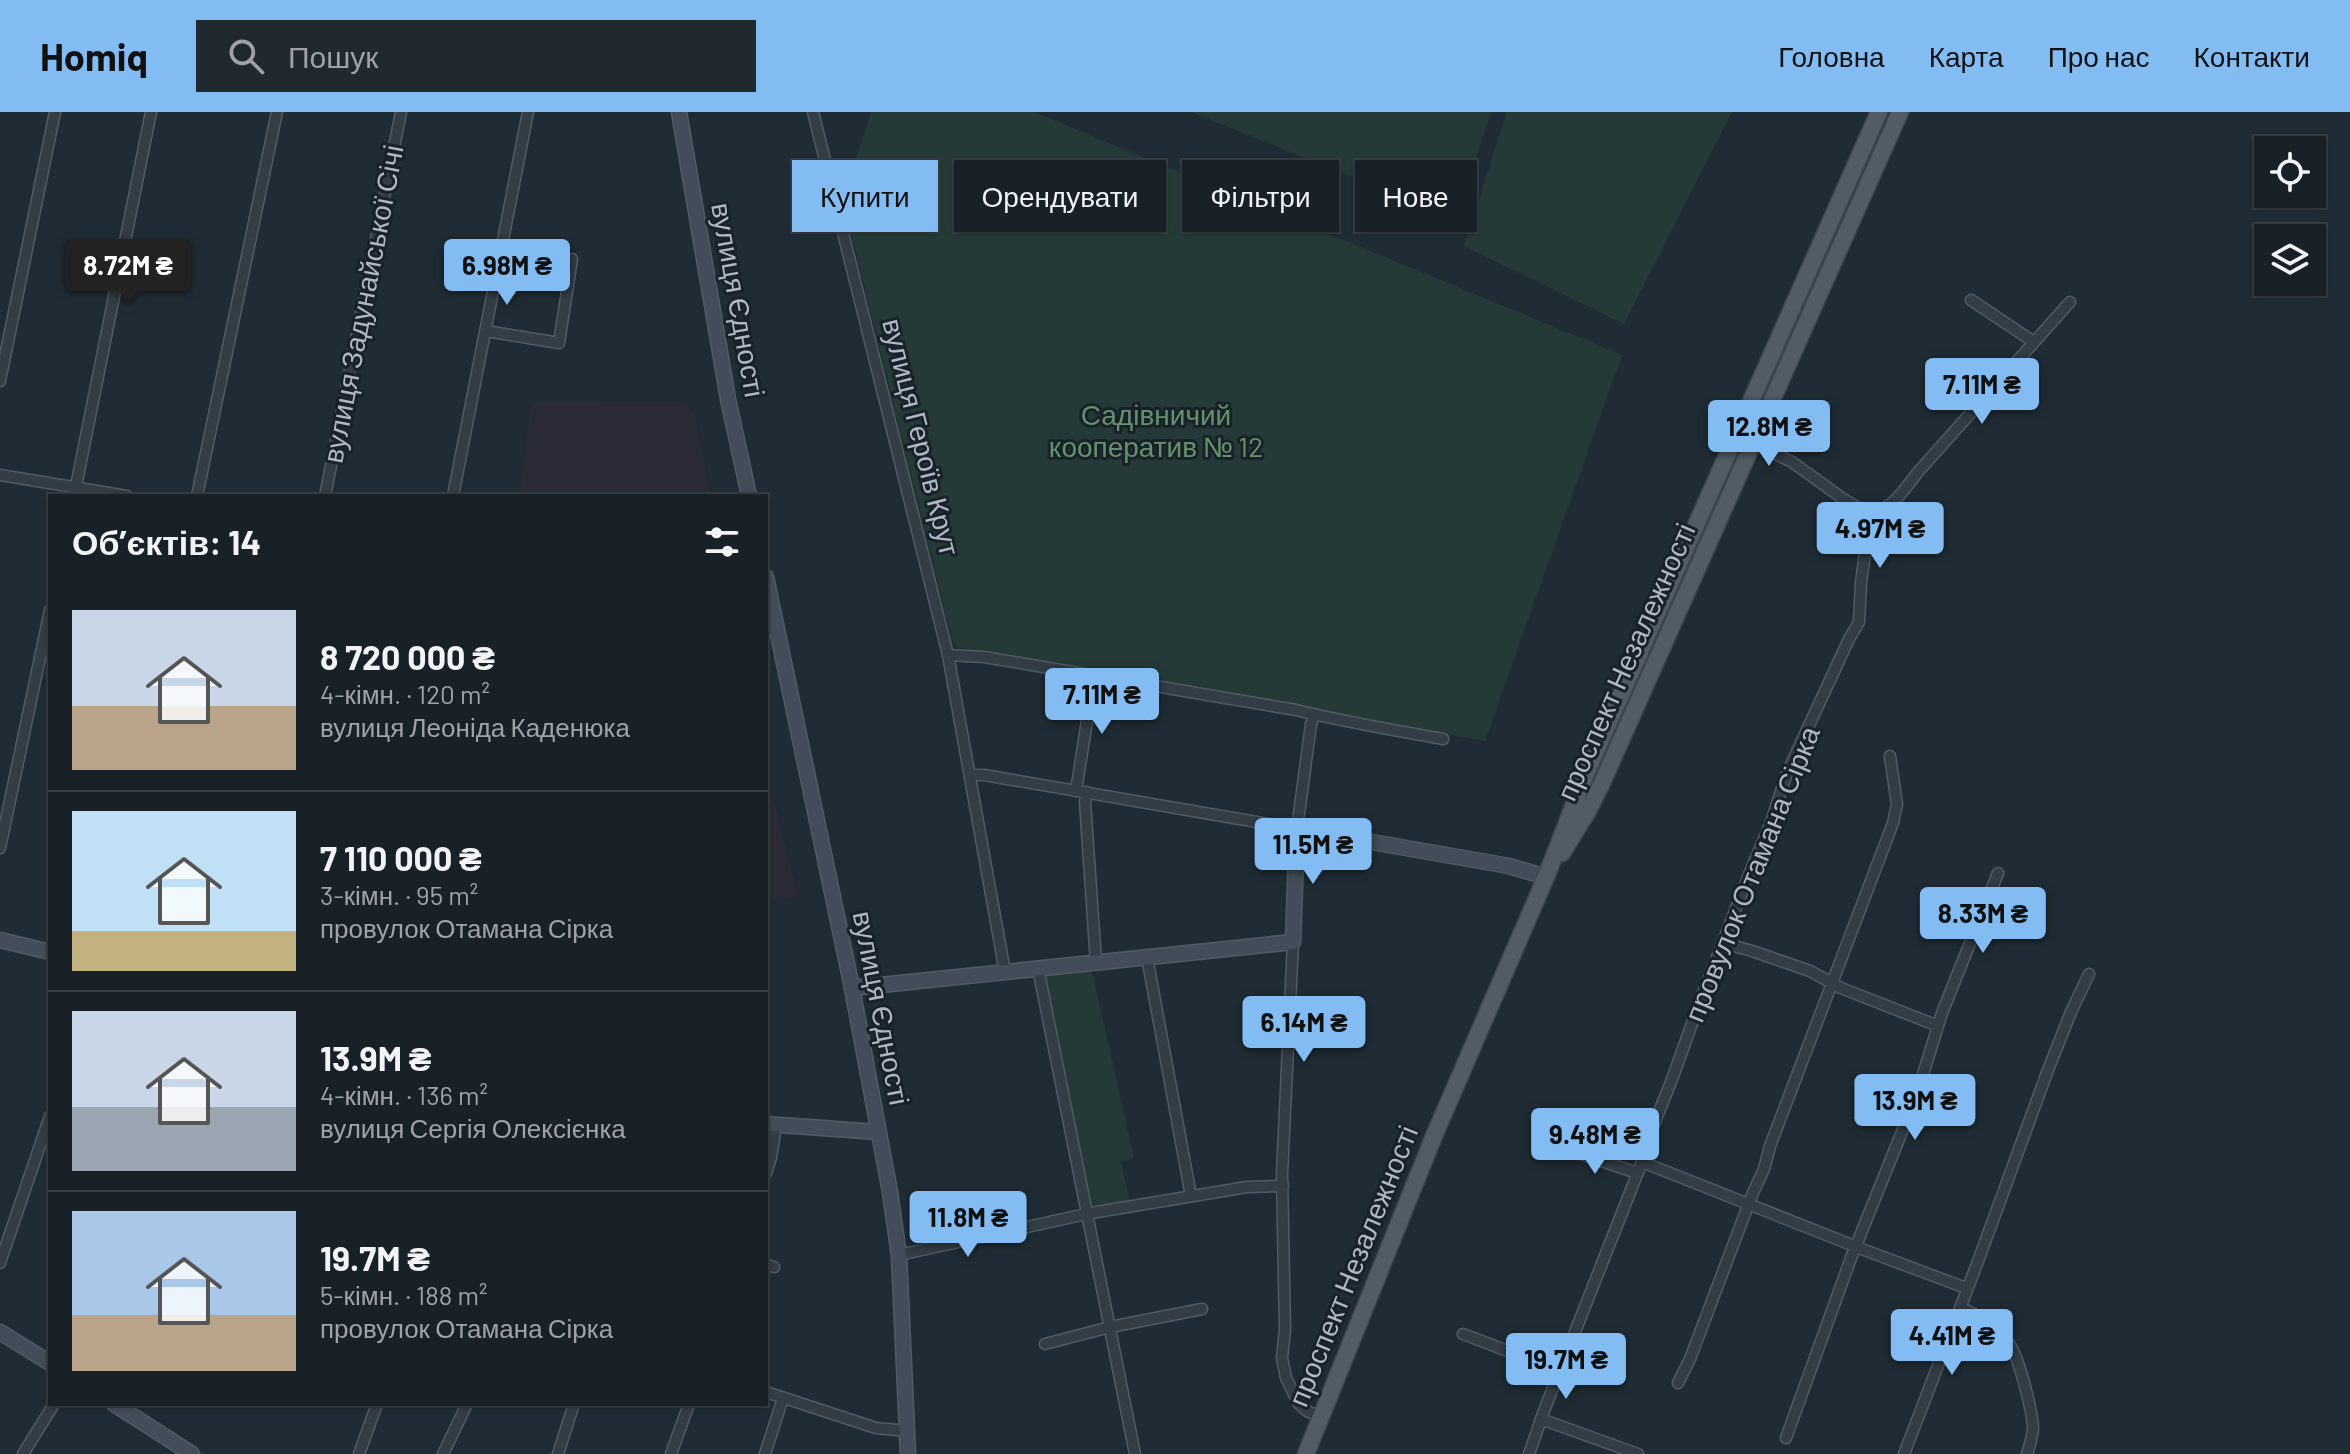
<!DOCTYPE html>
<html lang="uk">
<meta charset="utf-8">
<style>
:root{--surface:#182128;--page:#212930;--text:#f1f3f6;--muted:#9fa3a8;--line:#363e45;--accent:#83bbf3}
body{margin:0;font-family:Barlow,sans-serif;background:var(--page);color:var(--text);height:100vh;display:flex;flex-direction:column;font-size:30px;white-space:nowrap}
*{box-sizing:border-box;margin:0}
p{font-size:26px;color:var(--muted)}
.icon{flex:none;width:44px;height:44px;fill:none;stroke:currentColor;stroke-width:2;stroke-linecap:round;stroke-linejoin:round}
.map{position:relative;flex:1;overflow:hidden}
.details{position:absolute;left:48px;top:382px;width:720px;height:912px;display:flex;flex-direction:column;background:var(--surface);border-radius:0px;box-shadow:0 2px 6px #0004,0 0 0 2px var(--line)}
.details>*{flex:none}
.top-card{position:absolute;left:792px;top:48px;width:760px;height:72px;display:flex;gap:16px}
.controls{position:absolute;left:2254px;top:24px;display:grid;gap:16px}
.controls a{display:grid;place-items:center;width:72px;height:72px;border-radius:0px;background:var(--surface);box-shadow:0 2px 6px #0004,0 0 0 2px var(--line);font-size:40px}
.price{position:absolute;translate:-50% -68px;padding:0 18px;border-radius:8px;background:var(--accent);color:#111;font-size:26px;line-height:52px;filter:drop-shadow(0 2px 4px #0008)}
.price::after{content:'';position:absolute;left:50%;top:48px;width:24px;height:18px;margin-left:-12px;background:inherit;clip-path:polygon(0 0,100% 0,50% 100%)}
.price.on{background:#222;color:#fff}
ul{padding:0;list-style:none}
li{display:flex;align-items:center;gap:24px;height:200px;padding:0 24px}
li+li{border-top:2px solid var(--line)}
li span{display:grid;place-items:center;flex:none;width:224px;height:160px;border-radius:0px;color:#555}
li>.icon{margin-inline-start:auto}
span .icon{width:96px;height:96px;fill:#fffc;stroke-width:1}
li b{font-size:34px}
h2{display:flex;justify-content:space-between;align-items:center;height:96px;padding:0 24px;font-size:34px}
.pill{padding:0 28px;border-radius:0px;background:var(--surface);box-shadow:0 2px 6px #0004,0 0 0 2px var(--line);font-size:28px;line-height:72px}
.pill.on{background:var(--accent);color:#111}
header{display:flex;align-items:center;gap:48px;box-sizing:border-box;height:112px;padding:0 40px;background:var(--accent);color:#111}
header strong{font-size:38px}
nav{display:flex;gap:44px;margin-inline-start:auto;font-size:28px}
.search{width:560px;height:72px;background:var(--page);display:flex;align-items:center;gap:20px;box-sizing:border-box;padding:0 28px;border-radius:0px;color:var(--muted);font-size:30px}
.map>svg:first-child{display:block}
</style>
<header>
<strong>Homiq</strong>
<div class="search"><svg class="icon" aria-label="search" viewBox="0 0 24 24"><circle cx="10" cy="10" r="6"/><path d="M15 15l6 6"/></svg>Пошук</div>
<nav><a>Головна</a><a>Карта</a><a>Про нас</a><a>Контакти</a></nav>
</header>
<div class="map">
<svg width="2350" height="1342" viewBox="0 0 2350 1342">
<rect width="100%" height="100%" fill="#202c35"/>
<!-- medical -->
<g fill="#2b2b37">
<polygon points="532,289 680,290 694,299 711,384 519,384"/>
<polygon points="766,659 793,765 798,785 766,787"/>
</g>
<!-- green -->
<g fill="#253a38">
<polygon points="871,0 1034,0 1622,243 1485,629 1453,623 1445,625 995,545 957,535 952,528 840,76 851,61"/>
<polygon points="1191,0 1491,0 1457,107"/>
<polygon points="1507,0 1732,0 1624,212 1464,134"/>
<path d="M 1091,855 L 1134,1046 L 1121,1049 L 1130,1091 C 1117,1093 1101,1099 1089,1090 L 1041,863 Z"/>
</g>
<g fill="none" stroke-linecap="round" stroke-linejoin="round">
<!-- street casing -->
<g stroke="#515b64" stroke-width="13">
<g id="street">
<polyline points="813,0 948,543 1005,860"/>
<polyline points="1971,188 2034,230"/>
<polyline points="486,219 559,231 572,147"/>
<polyline points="0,269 55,0"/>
<polyline points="1736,323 1792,350 1842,386 1870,403"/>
<polyline points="0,363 127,384"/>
<polyline points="74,384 151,0"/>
<polyline points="197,384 277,0"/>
<polyline points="325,384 401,0"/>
<polyline points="453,384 528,0"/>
<path d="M 1870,403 C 1893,395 1904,379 1918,360 L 2070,190"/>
<path d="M 948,543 L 984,545 L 1296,598 C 1344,610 1394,618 1443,627"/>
<polyline points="970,663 984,663 1297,717 1311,612 1314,603"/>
<polyline points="1076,679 1094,564"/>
<polyline points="1087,680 1085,690 1096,850"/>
<polyline points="0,736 50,498"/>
<polyline points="1293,830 1282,1062 1285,1218 1282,1246 1286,1266 1299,1292 1307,1299 1320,1305"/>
<polyline points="1723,831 1752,839 1810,859 1841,876 1938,914"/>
<polyline points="1147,845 1191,1084"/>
<polyline points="1038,856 1135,1342"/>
<polyline points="1566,1037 1637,1061"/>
<polyline points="1642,1050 1867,1139 1966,1176"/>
<polyline points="766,1061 771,1046 776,1014"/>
<polyline points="899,1143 1091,1101 1247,1075 1283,1074"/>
<polyline points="0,1151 50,1004"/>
<polyline points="766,1152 774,1155"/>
<path d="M 1960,1196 C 1977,1201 1999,1218 2010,1233 C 2019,1246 2033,1301 2033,1317 C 2032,1326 2030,1334 2027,1342"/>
<polyline points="1463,1222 1560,1259"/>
<polyline points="1045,1232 1110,1215 1202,1197"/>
<polyline points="1678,1271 1690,1247 1752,1083 1764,1057 1770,1034 1893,711 1897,692 1890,644"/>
<polyline points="766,1280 876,1316 908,1319"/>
<polyline points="1541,1307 1638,1342"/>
<polyline points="1786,1326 1851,1146 1916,985 1942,901 1998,761"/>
<polyline points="23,1342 54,1292"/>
<polyline points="359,1342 377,1292"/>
<polyline points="443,1342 467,1292"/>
<polyline points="558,1342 574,1292"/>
<polyline points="671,1342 689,1292"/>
<polyline points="765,1342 783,1286"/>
<polyline points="1529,1342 1545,1296 1642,1050 1648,1027 1671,970 1703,881 1752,755 1770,713 1787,661 1849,527 1859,510 1861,471 1870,403"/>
<polyline points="1904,1342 1977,1152 2048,958 2071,900 2089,862"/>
</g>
</g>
<!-- secondary casing -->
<g stroke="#515b64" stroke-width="17">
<g id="secondary">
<polyline points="679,0 728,287 749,384"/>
<polyline points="766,465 852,876 890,1080 899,1143 908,1342"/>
<polyline points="0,828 50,840"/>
<polyline points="852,876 1293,830 1297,717 1509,754 1546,765"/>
<polyline points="766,1012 878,1020"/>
<polyline points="0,1220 50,1251"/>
<polyline points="114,1292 192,1342"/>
</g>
</g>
<!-- primary casing -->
<g stroke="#3d464f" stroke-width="19">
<g id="primary">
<polyline points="1562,741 1588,699 1602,671 1900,0"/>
<polyline points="1306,1342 1434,1024 1546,765 1585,664 1879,0"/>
</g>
</g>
<!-- street -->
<use href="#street" stroke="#333d46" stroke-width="10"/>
<!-- secondary -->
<use href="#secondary" stroke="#424d59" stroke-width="14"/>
<!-- primary -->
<use href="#primary" stroke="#515c66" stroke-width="16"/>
</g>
<g text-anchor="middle" stroke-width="6" stroke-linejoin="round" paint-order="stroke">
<!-- street labels -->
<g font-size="28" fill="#adb8c3" stroke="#19222a">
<text transform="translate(738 188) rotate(80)" y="10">вулиця Єдності</text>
<text transform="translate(363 192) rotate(-79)" y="10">вулиця Задунайської Січі</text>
<text transform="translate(921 325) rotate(76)" y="10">вулиця Героїв Крут</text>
<text transform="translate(1626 550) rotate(-66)" y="10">проспект Незалежності</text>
<text transform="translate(1752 762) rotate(-68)" y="10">провулок Отамана Сірка</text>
<text transform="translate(881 896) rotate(79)" y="10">вулиця Єдності</text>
<text transform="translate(1353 1154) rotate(-68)" y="10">проспект Незалежності</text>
</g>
<!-- park labels -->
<g font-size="28" fill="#66926b" stroke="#19222a">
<text x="1156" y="313">Садівничий<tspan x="1156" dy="32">кооператив № 12</tspan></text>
</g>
</g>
</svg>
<div class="controls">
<a><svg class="icon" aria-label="locate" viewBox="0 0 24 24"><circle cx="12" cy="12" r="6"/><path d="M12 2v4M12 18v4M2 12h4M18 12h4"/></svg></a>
<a><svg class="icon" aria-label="layers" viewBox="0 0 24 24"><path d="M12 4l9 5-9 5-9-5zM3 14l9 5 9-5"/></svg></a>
</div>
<b class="price on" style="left:128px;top:195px">8.72M ₴</b>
<b class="price" style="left:507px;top:195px">6.98M ₴</b>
<b class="price" style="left:1982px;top:314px">7.11M ₴</b>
<b class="price" style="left:1769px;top:356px">12.8M ₴</b>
<b class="price" style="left:1880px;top:458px">4.97M ₴</b>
<b class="price" style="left:1102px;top:624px">7.11M ₴</b>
<b class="price" style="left:1313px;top:774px">11.5M ₴</b>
<b class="price" style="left:1983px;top:843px">8.33M ₴</b>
<b class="price" style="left:1304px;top:952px">6.14M ₴</b>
<b class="price" style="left:1915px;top:1030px">13.9M ₴</b>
<b class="price" style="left:1595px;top:1064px">9.48M ₴</b>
<b class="price" style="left:968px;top:1147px">11.8M ₴</b>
<b class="price" style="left:1952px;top:1265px">4.41M ₴</b>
<b class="price" style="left:1566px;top:1289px">19.7M ₴</b>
<div class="top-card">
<a class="pill on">Купити</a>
<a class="pill">Орендувати</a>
<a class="pill">Фільтри</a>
<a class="pill">Нове</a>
</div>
<section class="details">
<h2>Об’єктів: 14<svg class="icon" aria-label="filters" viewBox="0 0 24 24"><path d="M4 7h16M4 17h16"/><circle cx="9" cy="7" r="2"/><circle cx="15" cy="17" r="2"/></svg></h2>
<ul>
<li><span style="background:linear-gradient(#c9d6e8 60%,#b9a48a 0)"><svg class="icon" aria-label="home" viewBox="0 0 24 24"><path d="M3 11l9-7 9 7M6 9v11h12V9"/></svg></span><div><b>8 720 000 ₴</b><p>4-кімн. · 120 m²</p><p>вулиця Леоніда Каденюка</p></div></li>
<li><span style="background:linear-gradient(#bfe0f5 75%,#c2b280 0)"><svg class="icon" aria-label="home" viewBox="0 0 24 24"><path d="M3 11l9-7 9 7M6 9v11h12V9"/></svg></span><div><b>7 110 000 ₴</b><p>3-кімн. · 95 m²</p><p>провулок Отамана Сірка</p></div></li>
<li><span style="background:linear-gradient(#c9d6e8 60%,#9aa5b1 0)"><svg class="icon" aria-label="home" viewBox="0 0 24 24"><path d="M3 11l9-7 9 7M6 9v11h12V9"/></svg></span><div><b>13.9M ₴</b><p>4-кімн. · 136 m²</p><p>вулиця Сергія Олексієнка</p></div></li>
<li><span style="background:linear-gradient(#a9c7e8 65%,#b9a48a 0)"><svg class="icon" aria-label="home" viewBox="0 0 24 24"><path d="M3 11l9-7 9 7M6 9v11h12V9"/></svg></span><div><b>19.7M ₴</b><p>5-кімн. · 188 m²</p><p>провулок Отамана Сірка</p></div></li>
</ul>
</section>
</div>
